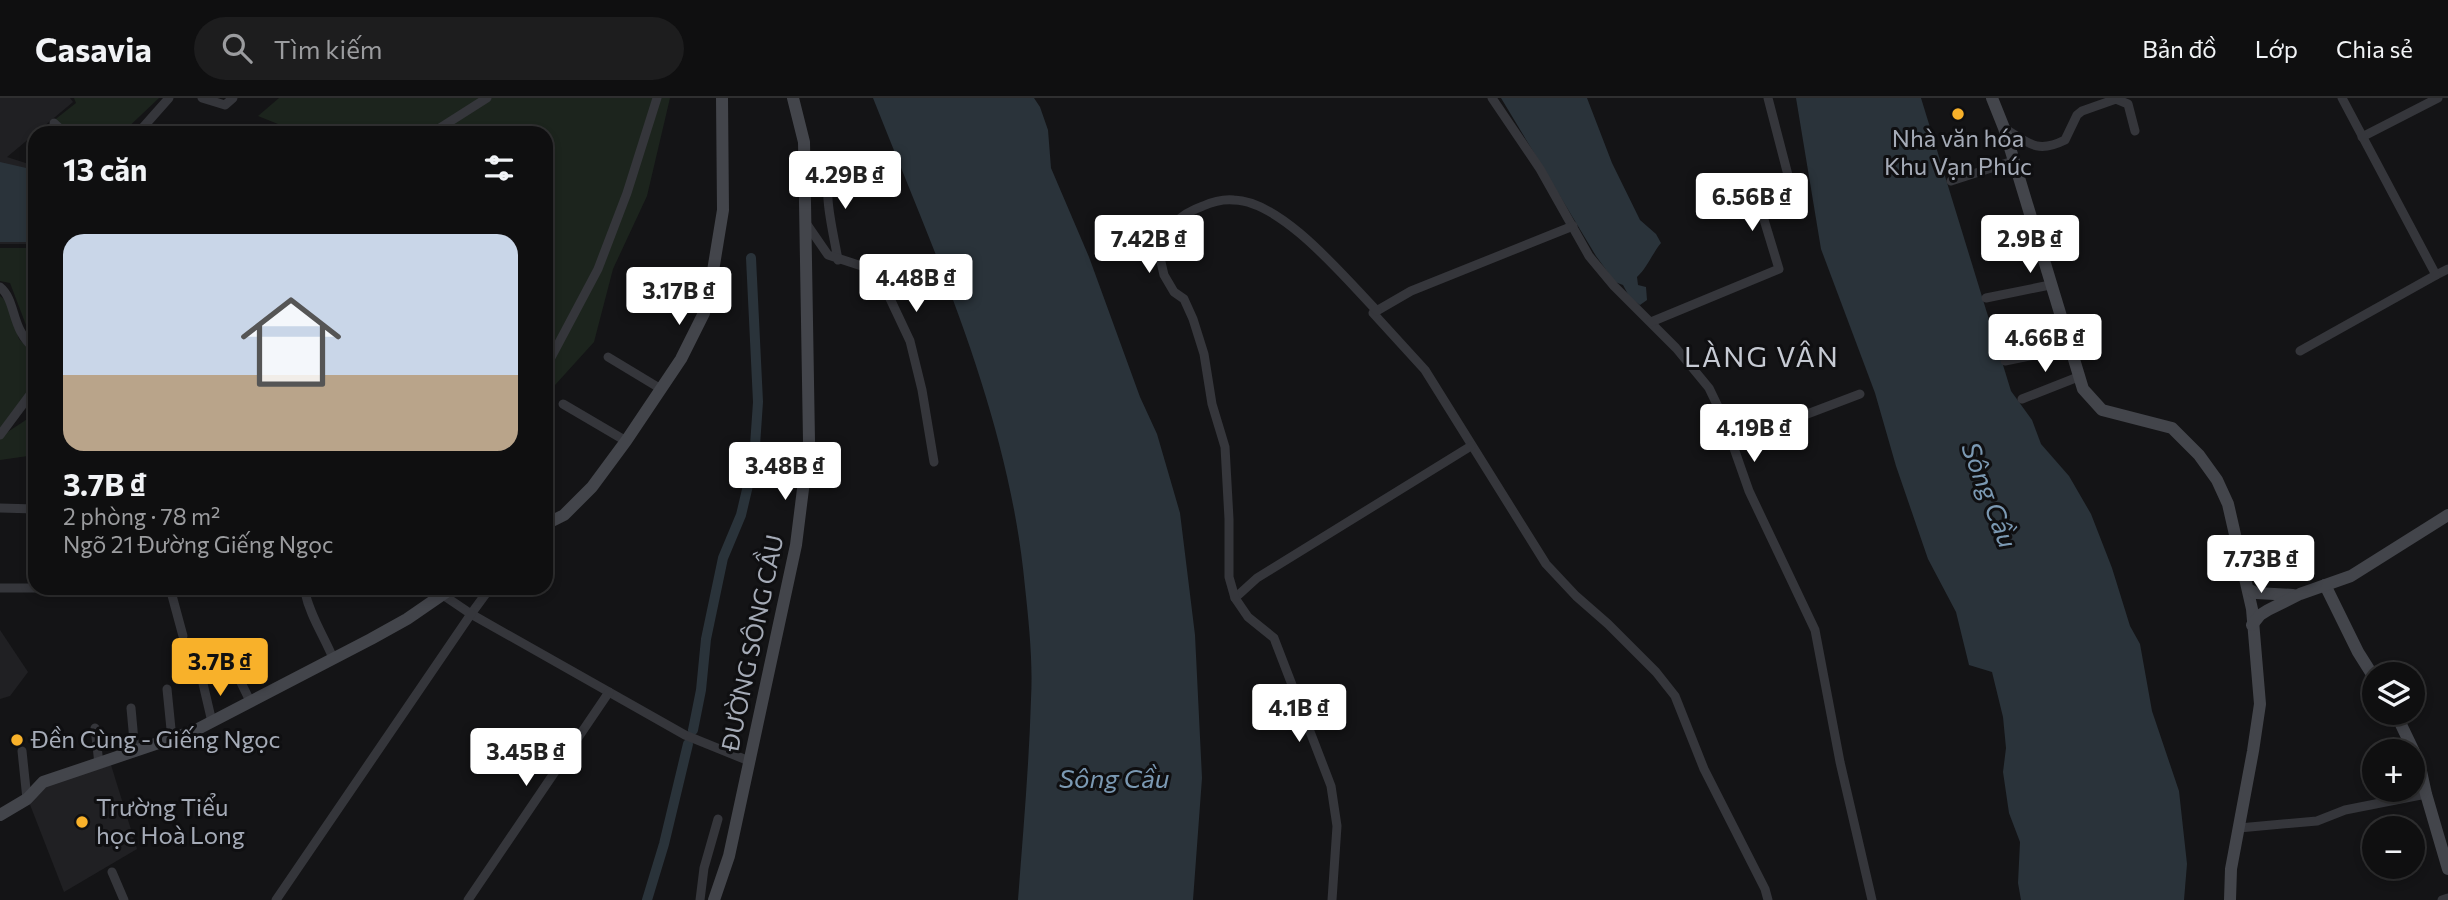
<!DOCTYPE html>
<html lang="vi">
<meta charset="utf-8">
<style>
:root{--surface:#0f0f10;--page:#1d1d1e;--text:#f1f3f6;--muted:#9b9c9f;--line:#2f2f30;--accent:#f8b12a}
body{margin:0;font-family:Commissioner,sans-serif;background:var(--page);color:var(--text);height:100vh;display:flex;flex-direction:column;font-size:26px;white-space:nowrap}
*{box-sizing:border-box;margin:0}
p{font-size:23px;color:var(--muted)}
.icon{flex:none;width:38px;height:38px;fill:none;stroke:currentColor;stroke-width:2;stroke-linecap:round;stroke-linejoin:round}
.map{position:relative;flex:1;overflow:hidden}
.panel{position:absolute;left:28px;top:28px;width:525px;height:469px;display:flex;flex-direction:column;background:var(--surface);border-radius:21px;box-shadow:0 4px 10px #0003,0 0 0 2px var(--line)}
.panel>*{flex:none}
.tools{position:absolute;left:2362px;top:564px;display:grid;gap:14px}
.tools a{display:grid;place-items:center;width:63px;height:63px;border-radius:50%;background:var(--surface);box-shadow:0 4px 10px #0003,0 0 0 2px var(--line);font-size:35px}
.price{position:absolute;translate:-50% -60px;padding:0 16px;border-radius:7px;background:#fff;color:#222;font-size:23px;line-height:46px;filter:drop-shadow(0 2px 4px #0008)}
.price::after{content:'';position:absolute;left:50%;top:42px;width:21px;height:16px;margin-left:-10px;background:inherit;clip-path:polygon(0 0,100% 0,50% 100%)}
.price.on{background:var(--accent);color:#111}
ul{padding:0;list-style:none}
li{display:grid;align-content:center;gap:14px;height:371px;padding:0 35px}
li span{display:grid;place-items:center;height:217px;border-radius:21px;color:#555}
li>.icon{margin-inline-start:auto}
span .icon{width:126px;height:126px;fill:#fffc;stroke-width:1}
li b{font-size:30px}
h2{display:flex;justify-content:space-between;align-items:center;height:84px;padding:0 35px;font-size:30px}
header{display:flex;align-items:center;gap:42px;box-sizing:border-box;height:98px;padding:0 35px;background:var(--surface);border-bottom:2px solid var(--line)}
header strong{font-size:33px}
nav{display:flex;gap:38px;margin-inline-start:auto;font-size:24px}
.search{width:490px;height:63px;background:var(--page);display:flex;align-items:center;gap:18px;box-sizing:border-box;padding:0 24px;border-radius:38px;color:var(--muted);font-size:26px}
.map>svg:first-child{display:block}
</style>
<header>
<strong>Casavia</strong>
<div class="search"><svg class="icon" aria-label="search" viewBox="0 0 24 24"><circle cx="10" cy="10" r="6"/><path d="M15 15l6 6"/></svg>Tìm kiếm</div>
<nav><a>Bản đồ</a><a>Lớp</a><a>Chia sẻ</a></nav>
</header>
<div class="map">
<svg width="2448" height="802" viewBox="0 0 2448 802">
<rect width="100%" height="100%" fill="#141416"/>
<!-- built -->
<g fill="#202023">
<polygon points="0,0 70,0 73,4 7,59 35,68 35,146 0,146"/>
<polygon points="0,532 28,574 10,598 0,601"/>
<polygon points="111,667 137,751 64,794 29,704 41,687"/>
</g>
<!-- green -->
<g fill="#1c241d">
<polygon points="74,0 159,0 122,35 38,35 76,5"/>
<polygon points="279,0 670,0 647,98 613,171 594,244 546,297 546,35 298,34 258,18"/>
<polygon points="0,150 35,150 35,242 26,227 10,185 0,183"/>
<polygon points="0,198 7,204 19,241 35,257 35,283 0,331"/>
<polygon points="35,316 35,357 0,362 0,339"/>
</g>
<!-- water -->
<g fill="#2a333a">
<path d="M 873,0 L 1034,0 L 1040,9 L 1048,32 L 1051,70 L 1089,159 L 1140,299 L 1157,336 L 1180,415 L 1195,537 L 1202,680 L 1193,802 L 1018,802 C 1023,735 1029,668 1031,601 C 1033,564 1029,526 1025,489 C 1009,317 936,159 873,0 Z"/>
<path d="M 1501,0 L 1587,0 L 1612,65 L 1640,122 L 1656,136 L 1661,145 C 1652,156 1647,170 1637,179 L 1638,187 L 1646,189 L 1647,202 L 1640,207 L 1630,200 L 1623,187 L 1615,184 L 1596,158 Z"/>
<polygon points="1796,0 1921,0 2011,293 2032,322 2041,346 2069,378 2091,416 2112,470 2130,528 2140,546 2152,613 2179,693 2187,766 2184,802 2021,802 2018,785 2020,744 2009,715 2003,674 2006,650 2003,619 1992,574 1969,567 1956,514 1928,461 1896,368 1875,295 1821,151"/>
<polygon points="0,64 35,72 35,144 0,144"/>
</g>
<g fill="none" stroke-linecap="round" stroke-linejoin="round">
<!-- canal -->
<g stroke="#2a333a" stroke-width="10">
<polyline points="693,632 701,592 706,541 723,460 741,417 754,362 758,304 751,160"/>
<polyline points="647,802 664,746 688,646"/>
</g>
<!-- street -->
<g stroke="#35363b" stroke-width="9">
<polyline points="202,0 225,7 233,0"/>
<polyline points="1492,0 1540,71 1589,158 1614,188 1676,250 1709,290 1723,319 1749,393 1815,532 1840,664 1872,802"/>
<polyline points="54,25 65,35"/>
<path d="M 2004,30 C 2028,45 2037,56 2065,42 L 2077,17 L 2082,13 L 2116,1 L 2128,6 L 2135,33"/>
<polyline points="138,35 169,0"/>
<polyline points="432,35 487,0"/>
<polyline points="2362,39 2438,0"/>
<path d="M 834,61 C 820,90 833,131 838,162"/>
<polyline points="1951,83 2013,63"/>
<polyline points="806,125 828,157 877,173 910,243 922,292 934,364"/>
<polyline points="1573,128 1411,193 1373,215 1425,272 1546,466 1576,498 1608,526 1656,574 1675,598 1704,671 1765,791 1768,802"/>
<polyline points="2436,177 2448,171"/>
<path d="M 0,189 C 17,203 10,231 35,251"/>
<polyline points="1986,200 2050,187"/>
<polyline points="1651,224 1779,171 1755,92 1789,81 1768,0"/>
<polyline points="2300,253 2436,177 2342,0"/>
<polyline points="608,259 661,291"/>
<polyline points="2005,263 2069,250"/>
<polyline points="546,269 598,171 627,95 657,0"/>
<polyline points="2022,301 2078,279"/>
<polyline points="563,306 626,343"/>
<polyline points="0,337 35,290"/>
<polyline points="1731,345 1860,296"/>
<polyline points="0,410 35,411"/>
<polyline points="0,490 41,490"/>
<polyline points="170,490 183,538"/>
<polyline points="490,490 471,516 685,637 749,663"/>
<path d="M 305,494 C 310,518 324,538 333,560"/>
<polyline points="1235,500 1257,480 1471,348"/>
<polyline points="231,564 250,603"/>
<polyline points="201,577 212,624"/>
<polyline points="167,591 172,641"/>
<polyline points="131,610 135,654"/>
<polyline points="95,630 99,666"/>
<polyline points="22,653 27,701"/>
<polyline points="2239,730 2317,723 2345,712 2426,696"/>
<polyline points="112,774 124,802"/>
<polyline points="276,802 471,516 443,497"/>
<polyline points="468,802 609,594"/>
<polyline points="700,802 704,770 718,721"/>
<path d="M 1332,802 L 1337,728 L 1331,688 L 1274,540 L 1248,519 L 1235,500 L 1229,479 L 1229,421 L 1225,349 L 1212,306 L 1204,256 L 1193,221 L 1184,201 L 1174,194 L 1164,177 L 1158,151 C 1169,129 1178,117 1203,108 C 1212,104 1224,101 1234,102 C 1282,103 1345,180 1377,213"/>
<polyline points="2442,802 2448,800"/>
</g>
<!-- secondary -->
<g stroke="#43454b" stroke-width="12">
<polyline points="1992,0 2004,30 2083,291 2102,312 2172,330 2199,357 2217,382 2228,406 2252,511 2260,606 2253,653 2231,771 2230,802"/>
<polyline points="546,426 564,417 592,389 626,343 681,261 704,215 712,179 723,112 722,0"/>
<polyline points="2325,487 2358,554 2375,581"/>
<polyline points="2248,491 2256,495 2293,497"/>
<polyline points="2252,527 2260,517 2268,512 2300,496 2351,478 2448,417"/>
<polyline points="2395,614 2419,664 2426,696 2448,771"/>
<polyline points="0,717 27,701 43,684 194,633 371,541 407,521 452,490"/>
<polyline points="714,802 729,758 796,447 809,343 804,44 793,0"/>
</g>
</g>
<!-- markers -->
<g fill="#f8b12a" stroke="#0f0f11" stroke-width="2.5">
<circle cx="1958" cy="16" r="7"/>
<circle cx="17" cy="642" r="7"/>
<circle cx="82" cy="724" r="7"/>
</g>
<g text-anchor="middle" stroke-width="6" stroke-linejoin="round" paint-order="stroke">
<!-- poi labels -->
<g font-size="24" fill="#a5abb7" stroke="#0f0f11" text-anchor="start">
<text x="1958" y="49" text-anchor="middle">Nhà văn hóa<tspan x="1958" dy="28">Khu Vạn Phúc</tspan></text>
<text x="31" y="650">Đền Cùng - Giếng Ngọc</text>
<text x="96" y="718">Trường Tiểu<tspan x="96" dy="28">học Hoà Long</tspan></text>
</g>
<!-- street labels -->
<g font-size="24" fill="#a5abb7" stroke="#0f0f11">
<text transform="translate(753 545) rotate(-78)" y="8">ĐƯỜNG SÔNG CẦU</text>
</g>
<!-- water labels -->
<g font-size="26" font-style="italic" fill="#7b99b3" stroke="#0f0f11">
<text transform="translate(1989 397) rotate(69)" y="9">Sông Cầu</text>
<text x="1114" y="690">Sông Cầu</text>
</g>
<!-- quarter labels -->
<g font-size="28" letter-spacing="2" fill="#c6cad3" stroke="#0f0f11">
<text x="1762" y="269">LÀNG VÂN</text>
</g>
</g>
</svg>
<div class="tools">
<a><svg class="icon" aria-label="layers" viewBox="0 0 24 24"><path d="M12 4l9 5-9 5-9-5zM3 14l9 5 9-5"/></svg></a>
<a>+</a>
<a>−</a>
</div>
<b class="price" style="left:845px;top:113px">4.29B ₫</b>
<b class="price" style="left:1752px;top:135px">6.56B ₫</b>
<b class="price" style="left:1149px;top:177px">7.42B ₫</b>
<b class="price" style="left:2030px;top:177px">2.9B ₫</b>
<b class="price" style="left:916px;top:216px">4.48B ₫</b>
<b class="price" style="left:679px;top:229px">3.17B ₫</b>
<b class="price" style="left:2045px;top:276px">4.66B ₫</b>
<b class="price" style="left:1754px;top:366px">4.19B ₫</b>
<b class="price" style="left:785px;top:404px">3.48B ₫</b>
<b class="price" style="left:2261px;top:497px">7.73B ₫</b>
<b class="price on" style="left:220px;top:600px">3.7B ₫</b>
<b class="price" style="left:1299px;top:646px">4.1B ₫</b>
<b class="price" style="left:526px;top:690px">3.45B ₫</b>
<section class="panel">
<h2>13 căn<svg class="icon" aria-label="filters" viewBox="0 0 24 24"><path d="M4 7h16M4 17h16"/><circle cx="9" cy="7" r="2"/><circle cx="15" cy="17" r="2"/></svg></h2>
<ul>
<li><span style="background:linear-gradient(#c9d6e8 65%,#b9a48a 0)"><svg class="icon" aria-label="home" viewBox="0 0 24 24"><path d="M3 11l9-7 9 7M6 9v11h12V9"/></svg></span><div><b>3.7B ₫</b><p>2 phòng · 78 m²</p><p>Ngõ 21 Đường Giếng Ngọc</p></div></li>
</ul>
</section>
</div>
